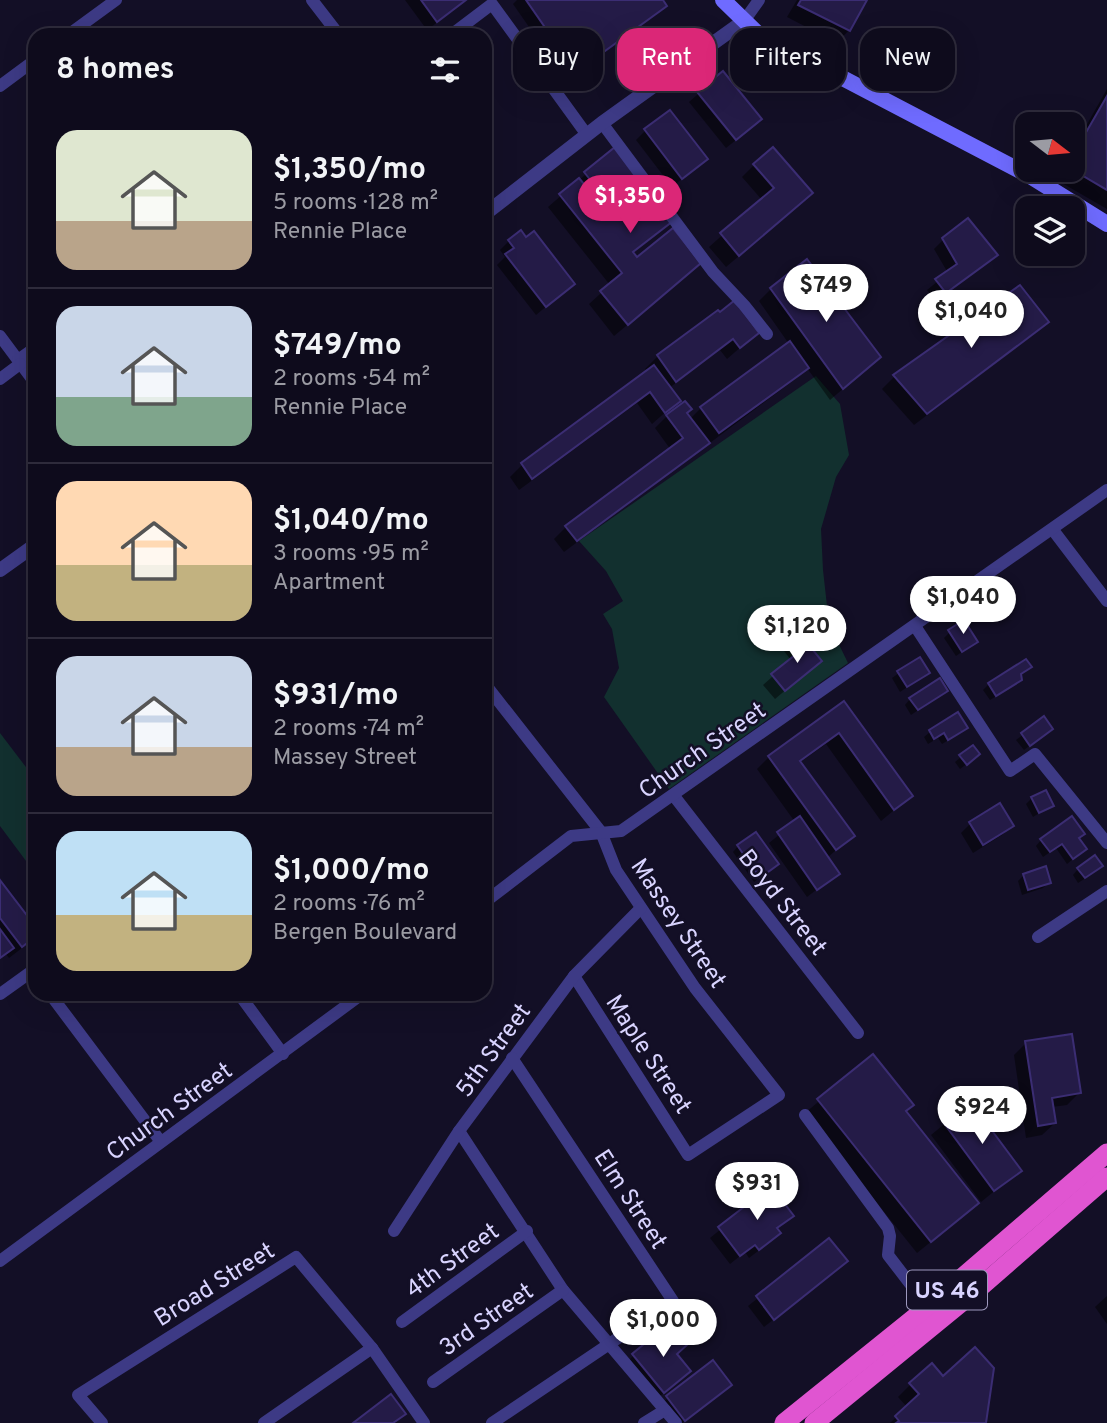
<!DOCTYPE html>
<meta charset="utf-8">
<style>
:root{--surface:#0e0b1c;--page:#171425;--text:#f1f3f6;--muted:#9b9ba3;--line:#2e2b3b;--accent:#db2777}
body{margin:0;font-family:Overpass,sans-serif;background:var(--page);color:var(--text);height:100vh;display:flex;flex-direction:column;font-size:26px;white-space:nowrap}
*{box-sizing:border-box;margin:0}
p{font-size:23px;color:var(--muted)}
.icon{flex:none;width:38px;height:38px;fill:none;stroke:currentColor;stroke-width:2;stroke-linecap:round;stroke-linejoin:round}
.map{position:relative;flex:1;overflow:hidden}
.sheet{position:absolute;left:28px;top:28px;width:464px;height:973px;display:flex;flex-direction:column;background:var(--surface);border-radius:21px;box-shadow:0 7px 28px #0002,0 0 0 2px var(--line)}
.sheet>*{flex:none}
.hud{position:absolute;left:513px;top:28px;width:488px;height:63px;display:flex;gap:14px}
.needle{width:46px;rotate:106deg}
.tools{position:absolute;left:1015px;top:112px;display:grid;gap:14px}
.tools a{display:grid;place-items:center;width:70px;height:70px;border-radius:14px;background:var(--surface);box-shadow:0 7px 28px #0002,0 0 0 2px var(--line);font-size:35px}
.price{position:absolute;translate:-50% -60px;padding:0 16px;border-radius:24px;background:#fff;color:#222;font-size:23px;line-height:46px;filter:drop-shadow(0 2px 4px #0008)}
.price::after{content:'';position:absolute;left:50%;top:42px;width:21px;height:16px;margin-left:-10px;background:inherit;clip-path:polygon(0 0,100% 0,50% 100%)}
.price.active{background:var(--accent);color:#fff}
ul{padding:0;list-style:none}
li{display:flex;align-items:center;gap:21px;height:175px;padding:0 28px}
li+li{border-top:2px solid var(--line)}
li span{display:grid;place-items:center;flex:none;width:196px;height:140px;border-radius:21px;color:#555}
li>.icon{margin-inline-start:auto}
span .icon{width:84px;height:84px;fill:#fffc;stroke-width:1}
li b{font-size:30px}
h2{display:flex;justify-content:space-between;align-items:center;height:84px;padding:0 28px;font-size:30px}
.tag{padding:0 24px;border-radius:21px;background:var(--surface);box-shadow:0 7px 28px #0002,0 0 0 2px var(--line);font-size:24px;line-height:63px}
.tag.active{background:var(--accent);color:#fff}
.map>svg:first-child{display:block}
</style>
<div class="map">
<svg width="1107" height="1423" viewBox="0 0 1107 1423">
<rect width="100%" height="100%" fill="#130f26"/>
<!-- green -->
<g fill="#12302f">
<polygon points="816,376 840,404 849,455 836,477 821,529 823,570 829,624 848,663 669,789 604,697 619,668 612,629 603,614 623,601 606,571 579,541"/>
<polygon points="0,733 35,779 35,873 0,826"/>
</g>
<!-- shadow -->
<g fill="#0007">
<polygon points="405,0 467,0 427,30"/>
<polygon points="517,0 661,0 665,6 656,15 566,80 513,4"/>
<polygon points="797,0 865,0 849,30 837,43 787,17"/>
<polygon points="722,73 751,128 726,148 689,102"/>
<polygon points="1107,89 1107,209 1055,179 1061,170 1073,170 1073,149"/>
<polygon points="645,131 706,159 672,187 636,140"/>
<polygon points="614,150 670,221 632,254 637,260 686,276 614,336 589,304 610,285 548,207"/>
<polygon points="754,165 798,206 726,267 709,247 762,200 742,177"/>
<polygon points="943,240 995,255 936,301 927,290 948,273 934,249"/>
<polygon points="509,241 573,284 536,315 497,265 505,257 500,250"/>
<polygon points="1020,287 1046,321 1034,334 914,425 882,389 894,377"/>
<polygon points="771,289 866,369 830,400 807,368 794,380 564,552 554,539 566,527 671,450 655,428 667,416 686,413 690,419 701,408 789,344 759,301"/>
<polygon points="718,312 757,333 727,359 720,350 669,388 678,401 652,424 637,403 519,490 510,477 522,465 648,372 645,369 658,356"/>
<polygon points="950,632 976,642 956,656 944,638"/>
<polygon points="800,636 820,661 775,699 763,685 791,660 784,651"/>
<polygon points="919,659 928,673 900,692 892,678"/>
<polygon points="1029,667 1020,675 1020,679 1014,685 990,700 983,690 989,684"/>
<polygon points="946,691 911,715 905,705 910,699"/>
<polygon points="844,703 911,796 881,821 826,744 799,763 852,836 827,858 838,873 807,897 769,843 795,822 757,769 769,757"/>
<polygon points="35,714 35,731 28,722"/>
<polygon points="958,715 966,728 960,733 942,744 938,738 928,744 924,737 930,732"/>
<polygon points="1044,719 1045,734 1024,750 1016,740"/>
<polygon points="961,757 972,760 960,769 955,762"/>
<polygon points="1032,798 1052,805 1033,817 1026,804"/>
<polygon points="999,806 1011,826 1002,835 973,853 961,833 970,824"/>
<polygon points="1078,839 1079,854 1067,864 1056,848 1043,857 1036,846 1041,840"/>
<polygon points="738,846 777,864 754,882 733,852"/>
<polygon points="1078,869 1095,872 1078,883 1073,875"/>
<polygon points="1024,875 1049,882 1043,888 1022,895 1018,881"/>
<polygon points="0,883 29,920 35,916 35,938 9,958 6,954 0,958"/>
<polygon points="1026,1043 1079,1093 1067,1105 1052,1107 1055,1123 1042,1135 1026,1138 1014,1055"/>
<polygon points="873,1056 964,1215 917,1253 805,1113"/>
<polygon points="970,1103 1020,1170 981,1202 931,1135"/>
<polygon points="771,1188 792,1215 776,1230 779,1233 770,1242 749,1258 745,1252 730,1264 710,1238"/>
<polygon points="829,1241 836,1270 764,1327 748,1306"/>
<polygon points="1107,1296 1107,1324 1095,1307"/>
<polygon points="634,1355 675,1355 679,1380 654,1401 625,1364"/>
<polygon points="713,1363 729,1385 682,1423 671,1423 658,1406"/>
<polygon points="943,1378 984,1423 890,1423 907,1407 898,1397 911,1384"/>
</g>
<!-- building -->
<g fill="#241b47" stroke="#3b2d73" stroke-width="2">
<polygon points="421,0 466,0 437,22"/>
<polygon points="526,0 663,0 667,6 576,72"/>
<polygon points="801,0 867,0 850,31 798,5"/>
<polygon points="723,71 762,119 736,140 697,92"/>
<polygon points="1107,96 1107,190 1073,170 1073,155"/>
<polygon points="670,110 708,159 682,179 644,129"/>
<polygon points="615,147 673,221 633,252 637,257 673,228 701,263 628,325 600,291 622,273 559,194 579,178 593,195 599,191 584,172"/>
<polygon points="773,147 813,193 739,256 720,233 774,188 753,164"/>
<polygon points="968,218 998,255 946,293 935,279 957,264 942,238"/>
<polygon points="521,230 526,237 534,231 575,284 546,307 505,254 514,248 508,240"/>
<polygon points="807,259 881,357 843,389 770,288"/>
<polygon points="1020,285 1049,322 927,414 893,375"/>
<polygon points="735,300 759,333 740,348 733,339 676,382 657,355 718,310 720,312"/>
<polygon points="790,341 809,368 719,433 700,407"/>
<polygon points="654,365 681,401 665,413 650,392 532,479 521,463"/>
<polygon points="685,401 692,409 687,413 710,443 577,541 565,526 683,438 666,415"/>
<polygon points="964,620 978,642 962,652 948,630"/>
<polygon points="800,634 822,661 785,691 771,674 800,651 792,641"/>
<polygon points="920,657 930,673 907,687 897,671"/>
<polygon points="1026,659 1032,667 1021,674 1022,680 996,696 988,683"/>
<polygon points="940,678 948,691 918,710 909,698"/>
<polygon points="844,701 913,796 894,810 839,733 800,761 855,836 836,850 768,756"/>
<polygon points="958,712 968,728 948,740 944,733 934,739 929,730"/>
<polygon points="1044,716 1053,729 1030,746 1021,733"/>
<polygon points="973,745 980,754 967,765 959,755"/>
<polygon points="1046,790 1054,806 1039,813 1031,797"/>
<polygon points="1000,803 1014,826 983,845 969,822"/>
<polygon points="800,816 840,874 817,890 777,832"/>
<polygon points="1072,816 1085,834 1079,838 1087,849 1073,859 1062,844 1050,852 1040,839"/>
<polygon points="756,832 779,864 760,878 737,845"/>
<polygon points="1095,855 1103,866 1085,878 1077,868"/>
<polygon points="1046,866 1051,883 1028,890 1023,874"/>
<polygon points="0,880 29,918 35,913 35,937 22,947 0,918"/>
<polygon points="0,929 14,948 0,958"/>
<polygon points="1072,1034 1081,1093 1052,1098 1056,1123 1038,1126 1025,1041"/>
<polygon points="873,1054 914,1105 906,1111 979,1203 931,1242 817,1099"/>
<polygon points="970,1101 1022,1171 994,1191 943,1122"/>
<polygon points="771,1186 794,1216 777,1228 781,1233 759,1250 755,1245 740,1256 718,1227"/>
<polygon points="829,1238 848,1261 774,1320 756,1296"/>
<polygon points="673,1328 687,1345 677,1354 691,1371 664,1393 632,1354 661,1330 666,1335"/>
<polygon points="975,1347 994,1368 986,1423 896,1423 899,1421 895,1416 919,1394 909,1383 932,1363 943,1376"/>
<polygon points="713,1360 732,1385 685,1421 666,1396"/>
<polygon points="391,1394 406,1414 393,1423 353,1423"/>
</g>
<g fill="none" stroke-linecap="round" stroke-linejoin="round">
<!-- minor -->
<g stroke="#3d3a85" stroke-width="12">
<polyline points="312,0 339,35"/>
<polyline points="744,21 759,0"/>
<polyline points="68,35 116,0"/>
<polyline points="451,35 492,4 587,135"/>
<polyline points="0,86 35,60"/>
<polyline points="602,123 713,272 744,305 767,334"/>
<polyline points="0,336 35,383"/>
<polyline points="18,360 35,348"/>
<polyline points="0,379 20,364"/>
<polyline points="1053,530 1107,601"/>
<polyline points="915,626 1010,771 1035,754 1107,843"/>
<polyline points="485,684 601,832 616,870 695,988 779,1095 688,1155 574,976"/>
<polyline points="674,796 858,1033"/>
<polyline points="485,902 571,836 621,831 1107,490"/>
<polyline points="1038,937 1107,891"/>
<polyline points="0,994 35,969"/>
<polyline points="50,994 161,1142"/>
<polyline points="239,994 283,1054"/>
<polyline points="805,1115 888,1228 890,1236 888,1255 928,1307"/>
<polyline points="459,1131 563,1290 676,1423"/>
<polyline points="394,1231 459,1131 574,976 641,908"/>
<polyline points="0,1261 362,994"/>
<polyline points="402,1322 527,1231"/>
<polyline points="433,1382 563,1290"/>
<polyline points="102,1423 78,1395 296,1257 372,1348 424,1423"/>
<polyline points="264,1423 372,1348"/>
<polyline points="492,1423 673,1301 512,1058"/>
<polyline points="644,1423 665,1410"/>
</g>
<!-- tertiary -->
<g stroke="#3d3a85" stroke-width="14">
<polyline points="485,214 602,123 744,21"/>
<polyline points="0,570 35,545"/>
</g>
<!-- secondary -->
<polyline stroke="#6f6bff" stroke-width="16" points="723,0 756,32 766,38 1030,176 1107,224"/>
<!-- trunk -->
<g stroke="#e055d1" stroke-width="19">
<polyline points="784,1423 928,1307 1107,1153"/>
<polyline points="814,1423 978,1289 1107,1177"/>
</g>
</g>
<g text-anchor="middle" stroke-width="5" stroke-linejoin="round" paint-order="stroke">
<!-- shield labels -->
<rect fill="#130f26" stroke="#9e99be" stroke-width="2" x="907" y="1270.5" width="80" height="39" rx="5"/>
<g font-size="23" font-weight="bold" fill="#d9d4ff">
<text x="947" y="1298">US 46</text>
</g>
<!-- street labels -->
<g font-size="24" fill="#d9d4ff" stroke="#130f26">
<text transform="translate(702 750) rotate(-35)" y="8">Church Street</text>
<text transform="translate(783 902) rotate(52)" y="8">Boyd Street</text>
<text transform="translate(679 923) rotate(56)" y="8">Massey Street</text>
<text transform="translate(493 1050) rotate(-54)" y="8">5th Street</text>
<text transform="translate(649 1054) rotate(57)" y="8">Maple Street</text>
<text transform="translate(169 1111) rotate(-36)" y="8">Church Street</text>
<text transform="translate(631 1199) rotate(57)" y="8">Elm Street</text>
<text transform="translate(452 1260) rotate(-36)" y="8">4th Street</text>
<text transform="translate(214 1284) rotate(-32)" y="8">Broad Street</text>
<text transform="translate(486 1319) rotate(-35)" y="8">3rd Street</text>
</g>
</g>
</svg>
<div class="tools">
<a><svg class="needle" viewBox="-14 -14 28 28"><path d="M0-13l5 13h-10z" fill="#e53935"/><path d="M0 13l5-13h-10z" fill="#9b9ba3"/></svg></a>
<a><svg class="icon" aria-label="layers" viewBox="0 0 24 24"><path d="M12 4l9 5-9 5-9-5zM3 14l9 5 9-5"/></svg></a>
</div>
<b class="price active" style="left:630px;top:235px">$1,350</b>
<b class="price" style="left:826px;top:324px">$749</b>
<b class="price" style="left:971px;top:350px">$1,040</b>
<b class="price" style="left:963px;top:636px">$1,040</b>
<b class="price" style="left:797px;top:665px">$1,120</b>
<b class="price" style="left:982px;top:1146px">$924</b>
<b class="price" style="left:757px;top:1222px">$931</b>
<b class="price" style="left:663px;top:1359px">$1,000</b>
<div class="hud">
<a class="tag">Buy</a>
<a class="tag active">Rent</a>
<a class="tag">Filters</a>
<a class="tag">New</a>
</div>
<section class="sheet">
<h2>8 homes<svg class="icon" aria-label="filters" viewBox="0 0 24 24"><path d="M4 7h16M4 17h16"/><circle cx="9" cy="7" r="2"/><circle cx="15" cy="17" r="2"/></svg></h2>
<ul>
<li><span style="background:linear-gradient(#dfe7d0 65%,#b9a48a 0)"><svg class="icon" aria-label="home" viewBox="0 0 24 24"><path d="M3 11l9-7 9 7M6 9v11h12V9"/></svg></span><div><b>$1,350/mo</b><p>5 rooms · 128 m²</p><p>Rennie Place</p></div></li>
<li><span style="background:linear-gradient(#c9d6e8 65%,#7fa58c 0)"><svg class="icon" aria-label="home" viewBox="0 0 24 24"><path d="M3 11l9-7 9 7M6 9v11h12V9"/></svg></span><div><b>$749/mo</b><p>2 rooms · 54 m²</p><p>Rennie Place</p></div></li>
<li><span style="background:linear-gradient(#ffd9b3 60%,#c2b280 0)"><svg class="icon" aria-label="home" viewBox="0 0 24 24"><path d="M3 11l9-7 9 7M6 9v11h12V9"/></svg></span><div><b>$1,040/mo</b><p>3 rooms · 95 m²</p><p>Apartment</p></div></li>
<li><span style="background:linear-gradient(#c9d6e8 65%,#b9a48a 0)"><svg class="icon" aria-label="home" viewBox="0 0 24 24"><path d="M3 11l9-7 9 7M6 9v11h12V9"/></svg></span><div><b>$931/mo</b><p>2 rooms · 74 m²</p><p>Massey Street</p></div></li>
<li><span style="background:linear-gradient(#bfe0f5 60%,#c2b280 0)"><svg class="icon" aria-label="home" viewBox="0 0 24 24"><path d="M3 11l9-7 9 7M6 9v11h12V9"/></svg></span><div><b>$1,000/mo</b><p>2 rooms · 76 m²</p><p>Bergen Boulevard</p></div></li>
</ul>
</section>
</div>
